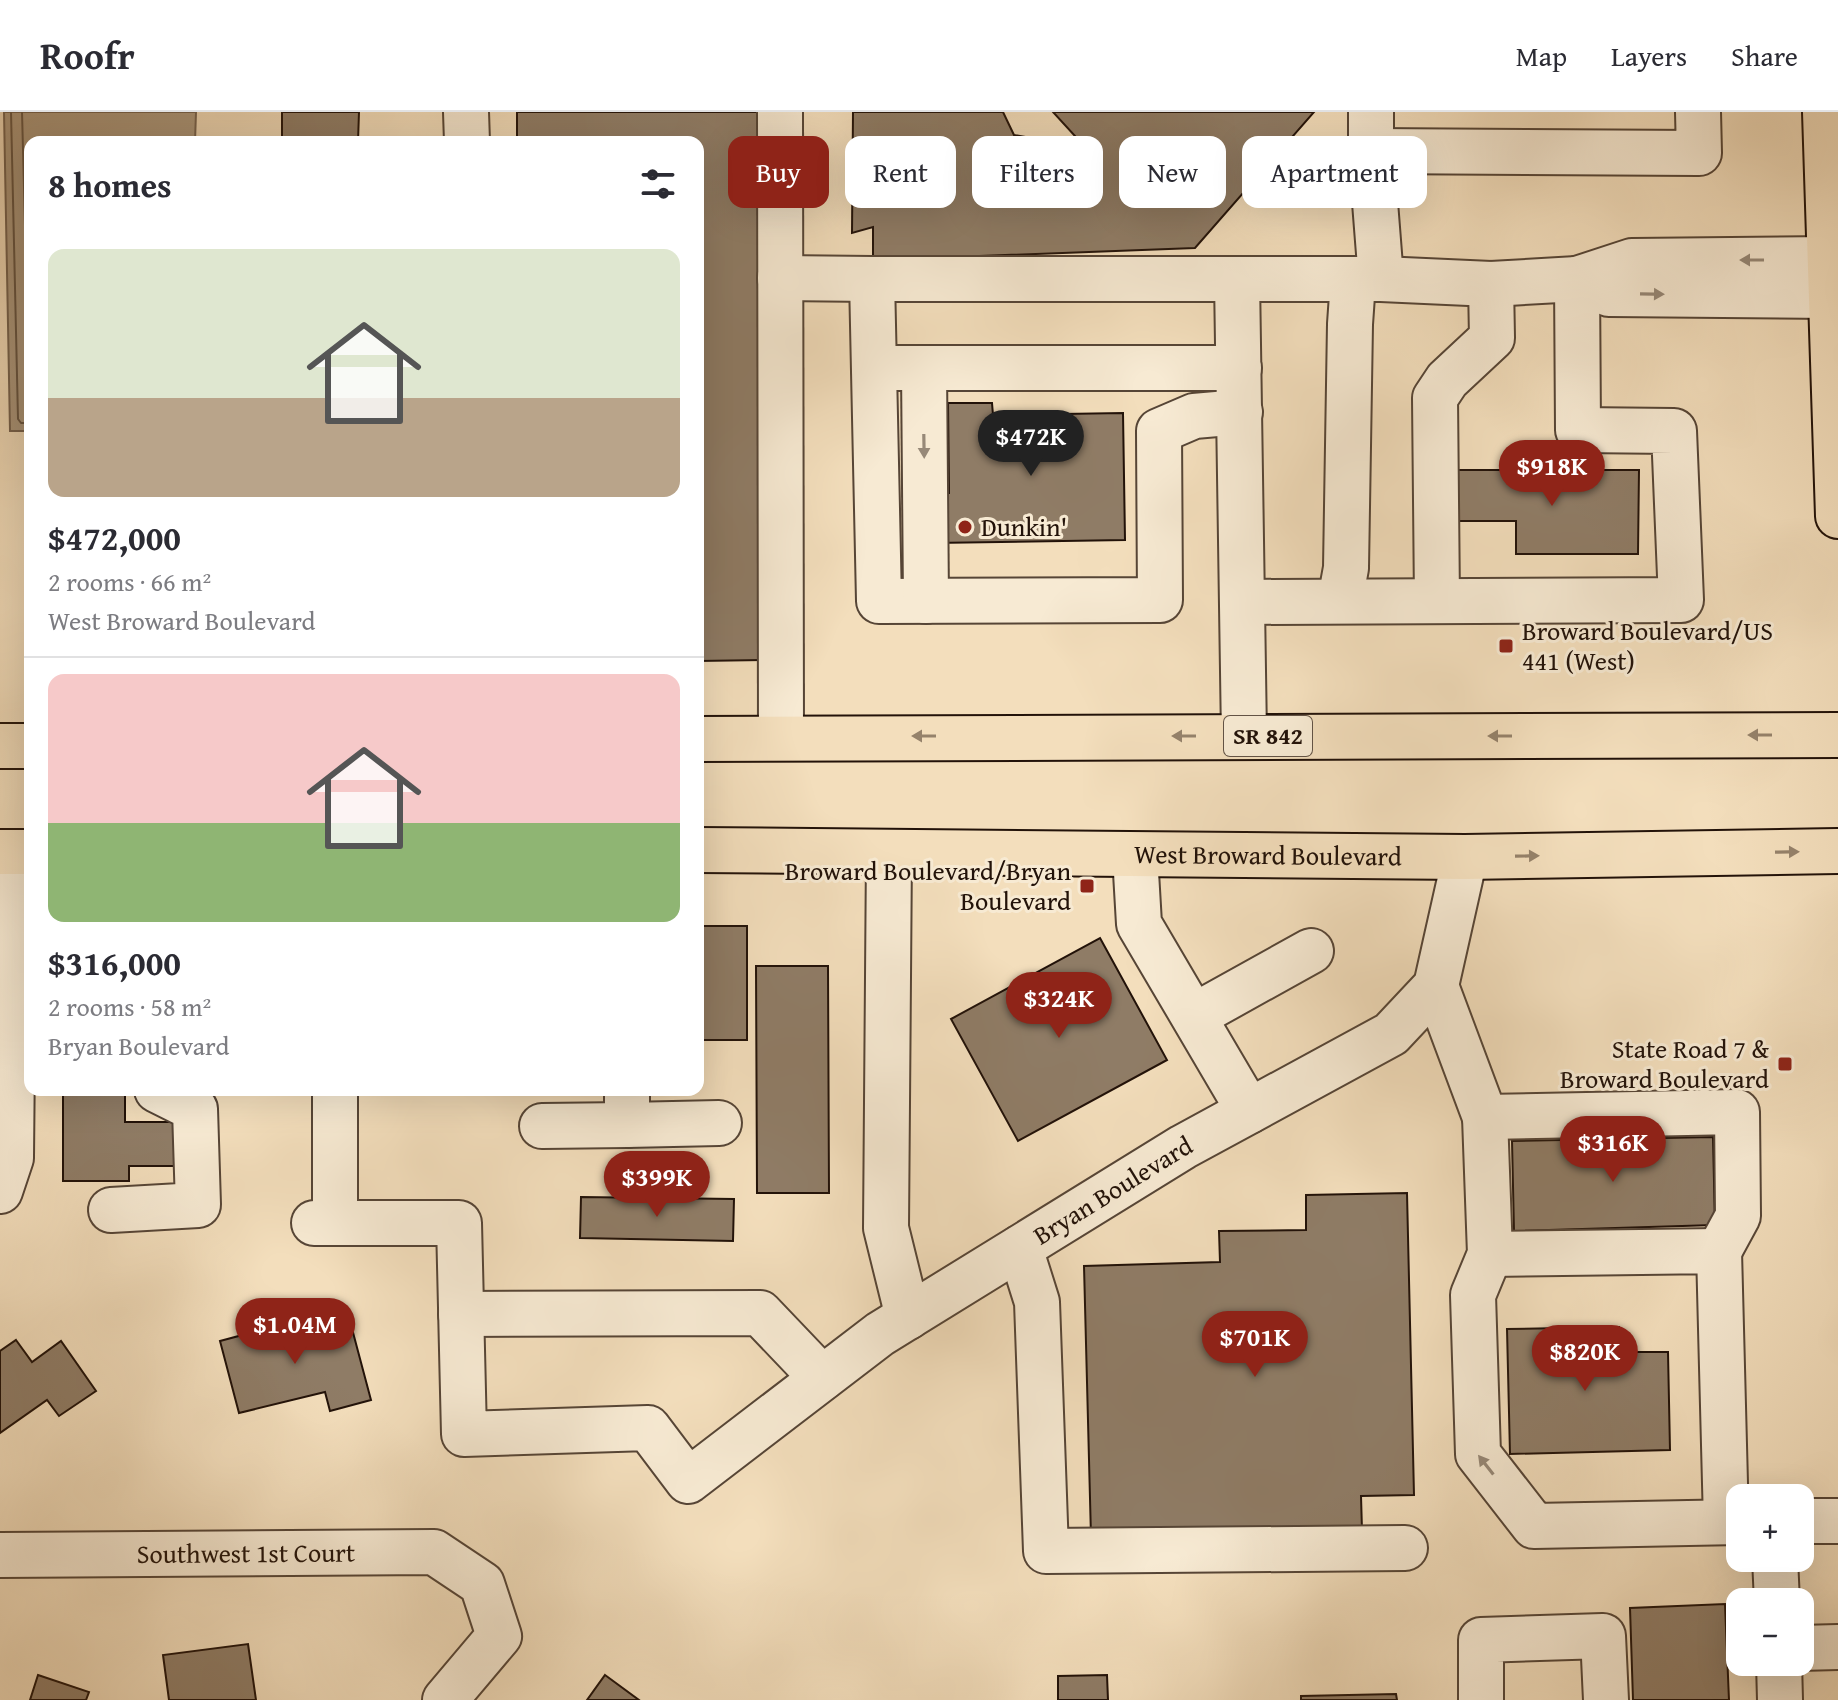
<!DOCTYPE html>
<meta charset="utf-8">
<style>
:root{--surface:#fff;--page:#f7f7f7;--text:#2b2b33;--muted:#7c7c81;--line:#e1e1e2;--accent:#8f2418}
body{margin:0;font-family:"Gentium Book Plus",serif;background:var(--page);color:var(--text);height:100vh;display:flex;flex-direction:column;font-size:30px;white-space:nowrap}
*{box-sizing:border-box;margin:0}
p{font-size:26px;color:var(--muted)}
.icon{flex:none;width:44px;height:44px;fill:none;stroke:currentColor;stroke-width:2;stroke-linecap:round;stroke-linejoin:round}
.map{position:relative;flex:1;overflow:hidden}
.sheet{position:absolute;left:24px;top:24px;width:680px;height:960px;display:flex;flex-direction:column;background:var(--surface);border-radius:16px;box-shadow:0 8px 32px #0002}
.sheet>*{flex:none}
.hud{position:absolute;left:728px;top:24px;width:760px;height:72px;display:flex;gap:16px}
.buttons{position:absolute;left:1726px;top:1372px;display:grid;gap:16px}
.buttons a{display:grid;place-items:center;width:88px;height:88px;border-radius:16px;background:var(--surface);box-shadow:0 8px 32px #0002;font-size:40px}
.price{position:absolute;translate:-50% -68px;padding:0 18px;border-radius:28px;background:var(--accent);color:#fff;font-size:26px;line-height:52px;filter:drop-shadow(0 2px 4px #0008)}
.price::after{content:'';position:absolute;left:50%;top:48px;width:24px;height:18px;margin-left:-12px;background:inherit;clip-path:polygon(0 0,100% 0,50% 100%)}
.price.selected{background:#222;color:#fff}
ul{padding:0;list-style:none}
li{display:grid;align-content:center;gap:16px;height:424px;padding:0 24px}
li+li{border-top:2px solid var(--line)}
li span{display:grid;place-items:center;height:248px;border-radius:16px;color:#555}
li>.icon{margin-inline-start:auto}
span .icon{width:144px;height:144px;fill:#fffc;stroke-width:1}
li b{font-size:34px}
h2{display:flex;justify-content:space-between;align-items:center;height:96px;padding:0 24px;font-size:34px}
.tag{padding:0 28px;border-radius:16px;background:var(--surface);box-shadow:0 8px 32px #0002;font-size:28px;line-height:72px}
.tag.selected{background:var(--accent);color:#fff}
header{display:flex;align-items:center;gap:48px;box-sizing:border-box;height:112px;padding:0 40px;background:var(--surface);border-bottom:2px solid var(--line)}
header strong{font-size:38px}
nav{display:flex;gap:44px;margin-inline-start:auto;font-size:28px}
.map>svg:first-child{display:block}
</style>
<header>
<strong>Roofr</strong>
<nav><a>Map</a><a>Layers</a><a>Share</a></nav>
</header>
<div class="map">
<svg width="1838" height="1588" viewBox="0 0 1838 1588">
<rect width="100%" height="100%" fill="#f3debc"/>
<filter id="stains"><feTurbulence type="fractalNoise" baseFrequency=".0025" numOctaves="4"/><feColorMatrix values="0 0 0 0 .2 0 0 0 0 .09 0 0 0 0 .02 0 0 0 .5 -.17"/></filter>
<radialGradient id="worn" r=".72"><stop offset=".6" stop-color="#630" stop-opacity="0"/><stop offset="1" stop-color="#630" stop-opacity=".3"/></radialGradient>
<!-- water -->
<polygon fill="#ac997f" stroke="#756350" stroke-width="2" points="4,0 196,0 195,30 30,30 30,319 10,319"/>
<g fill="none" stroke-linecap="round" stroke-linejoin="round">
<!-- shore -->
<g stroke="#675644" stroke-width="2">
<polyline points="11,0 18,307 21,311 30,311"/>
<polyline points="22,0 30,301"/>
</g>
</g>
<!-- building -->
<g fill="#8f7c66" stroke="#221209" stroke-width="2">
<polygon points="282,0 359,0 358,30 282,30"/>
<polygon points="517,0 760,0 767,548 698,549 698,30 517,30"/>
<polygon points="853,0 1003,0 1014,23 1086,36 1053,0 1314,0 1195,136 873,148 873,115 852,121"/>
<polygon points="948,291 992,291 993,303 1123,301 1125,428 933,431 932,381 949,381"/>
<polygon points="1444,358 1639,358 1638,442 1516,442 1516,409 1444,409"/>
<rect x="698" y="814" width="49" height="114"/>
<polygon points="1100,826 1167,948 1018,1029 951,907"/>
<polygon points="756,854 828,854 829,1081 757,1081"/>
<polygon points="63,978 125,978 125,1010 186,1010 186,1054 129,1054 129,1069 63,1069"/>
<polygon points="1713,1025 1715,1113 1514,1119 1512,1029"/>
<polygon points="1407,1081 1414,1383 1361,1384 1362,1418 1091,1425 1084,1154 1220,1150 1219,1119 1306,1118 1306,1083"/>
<polygon points="581,1085 734,1087 733,1129 580,1126"/>
<polygon points="310,1205 315,1222 351,1213 371,1288 330,1299 325,1280 239,1301 220,1229"/>
<polygon points="1619,1215 1620,1240 1668,1240 1670,1338 1510,1342 1507,1217"/>
<polygon points="16,1228 32,1250 61,1229 96,1279 59,1304 47,1288 0,1321 0,1239"/>
<polygon points="1725,1492 1729,1588 1633,1588 1630,1496"/>
<polygon points="248,1532 256,1588 169,1588 163,1543"/>
<polygon points="38,1563 89,1580 86,1588 30,1588"/>
<polygon points="605,1563 639,1588 587,1588"/>
<polygon points="1107,1563 1108,1588 1058,1588 1058,1564"/>
<polygon points="1396,1582 1397,1588 1301,1588 1301,1584"/>
</g>
<g fill="none" stroke-linecap="round" stroke-linejoin="round">
<!-- minor casing -->
<g stroke="#564536" stroke-width="48">
<g id="minor">
<polyline points="466,0 467,30"/>
<polyline points="780,0 781,625"/>
<polyline points="1371,39 1371,0"/>
<polyline points="780,166 872,167"/>
<polyline points="1237,167 872,167 879,489 1160,488 1159,319 1194,304 1240,300"/>
<polyline points="1381,167 1371,39 1699,41 1698,0"/>
<polyline points="1577,167 1609,182 1831,184"/>
<polyline points="874,256 1239,256"/>
<polyline points="924,256 926,489"/>
<polyline points="1340,489 1346,456 1350,212 1353,169"/>
<polyline points="1437,489 1435,286 1447,268 1492,226 1491,172"/>
<polyline points="1243,490 1681,488 1674,319 1578,318 1577,167"/>
<polyline points="1244,624 1237,167 1381,167 1491,172 1577,167 1632,149 1830,147"/>
<polyline points="889,740 886,1116 908,1205"/>
<polyline points="1135,743 1139,812 1249,999"/>
<polyline points="1436,874 1485,1005 1737,1000 1738,1104 1719,1139"/>
<polyline points="1194,904 1311,839"/>
<polyline points="335,978 335,1111"/>
<polyline points="627,978 627,1013 719,1011"/>
<polyline points="1485,1005 1490,1142 1473,1183 1478,1342 1534,1414 1740,1410"/>
<polyline points="542,1014 627,1013"/>
<polyline points="0,1079 11,1046 14,740"/>
<polyline points="111,1098 198,1093 195,997 157,978"/>
<path id="s1" d="M 314,1111 L 459,1111 L 464,1322 L 648,1316 L 688,1369 L 880,1222 L 1183,1035 L 1391,922 L 1436,874 L 1465,745"/>
<polyline points="1020,1136 1037,1190 1046,1439 1405,1436"/>
<polyline points="1490,1142 1719,1139 1726,1410"/>
<polyline points="461,1202 760,1201 822,1266"/>
<polyline points="1800,1409 1838,1409"/>
<path id="s2" d="M 0,1443 L 434,1440 L 482,1472 L 499,1524 L 445,1588"/>
<polyline points="1775,1446 1777,1490"/>
<polyline points="1800,1536 1838,1535"/>
<polyline points="1779,1550 1780,1588"/>
<polyline points="1481,1588 1481,1528 1603,1524 1606,1588"/>
</g>
</g>
<!-- major casing -->
<g stroke="#221209" stroke-width="48">
<g id="major">
<polyline points="1825,0 1838,404"/>
<polyline points="698,627 1838,623"/>
<polyline points="0,634 30,634"/>
<path id="s3" d="M 698,738 L 1465,745 L 1838,739"/>
<polyline points="0,740 30,740"/>
</g>
</g>
<!-- minor -->
<use href="#minor" stroke="#f7ead3" stroke-width="44"/>
<!-- major -->
<use href="#major" stroke="#f3debc" stroke-width="44"/>
</g>
<!-- one-way arrows -->
<defs><path id="oneway-solid" d="M-6-.8H1V-3.2L6.5 0L1 3.2V.8H-6Z" transform="scale(2)"/></defs>
<g fill="#978978">
<use href="#oneway-solid" transform="translate(1752 148) rotate(180)"/>
<use href="#oneway-solid" transform="translate(1652 182) rotate(1)"/>
<use href="#oneway-solid" transform="translate(924 334) rotate(89)"/>
<use href="#oneway-solid" transform="translate(1486 1353) rotate(-128)"/>
</g>
<g fill="#95826b">
<use href="#oneway-solid" transform="translate(1760 623) rotate(180)"/>
<use href="#oneway-solid" transform="translate(924 624) rotate(180)"/>
<use href="#oneway-solid" transform="translate(1184 624) rotate(180)"/>
<use href="#oneway-solid" transform="translate(1500 624) rotate(180)"/>
<use href="#oneway-solid" transform="translate(1787 740) rotate(-1)"/>
<use href="#oneway-solid" transform="translate(1527 744) rotate(-1)"/>
</g>
<!-- markers -->
<g fill="#8f2418" stroke="#f7ead3" stroke-width="3">
<circle cx="965" cy="415" r="8"/>
<rect x="1498" y="526" width="16" height="16" rx="4"/>
<rect x="1079" y="766" width="16" height="16" rx="4"/>
<rect x="1777" y="944" width="16" height="16" rx="4"/>
</g>
<g text-anchor="middle" stroke-width="6" stroke-linejoin="round" paint-order="stroke">
<!-- shield labels -->
<rect fill="#f7ead3" stroke="#625346" stroke-width="2" x="1224" y="604" width="88" height="40" rx="6"/>
<g font-size="24" font-weight="bold" fill="#221209">
<text x="1268" y="632">SR 842</text>
</g>
<!-- poi labels -->
<g font-size="26" fill="#221209" stroke="#f7ead3" text-anchor="start">
<text x="981" y="424">Dunkin'</text>
<text x="1522" y="528">Broward Boulevard/US<tspan x="1522" dy="30">441 (West)</tspan></text>
<text x="1071" y="768" text-anchor="end">Broward Boulevard/Bryan<tspan x="1071" dy="30">Boulevard</tspan></text>
<text x="1769" y="946" text-anchor="end">State Road 7 &amp;<tspan x="1769" dy="30">Broward Boulevard</tspan></text>
</g>
<!-- street labels -->
<g font-size="26" fill="#221209" stroke="#f7ead3">
<text dy="9" stroke="none"><textPath href="#s3" startOffset="570">West Broward Boulevard</textPath></text>
<text dy="9" stroke="none"><textPath href="#s1" startOffset="1122">Bryan Boulevard</textPath></text>
<text dy="9" stroke="none"><textPath href="#s2" startOffset="246">Southwest 1st Court</textPath></text>
</g>
</g>
<rect width="100%" height="100%" filter="url(#stains)"/>
<rect width="100%" height="100%" fill="url(#worn)"/>
</svg>
<div class="buttons">
<a>+</a>
<a>−</a>
</div>
<b class="price selected" style="left:1031px;top:366px">$472K</b>
<b class="price" style="left:1552px;top:396px">$918K</b>
<b class="price" style="left:1059px;top:928px">$324K</b>
<b class="price" style="left:1613px;top:1072px">$316K</b>
<b class="price" style="left:657px;top:1107px">$399K</b>
<b class="price" style="left:295px;top:1254px">$1.04M</b>
<b class="price" style="left:1255px;top:1267px">$701K</b>
<b class="price" style="left:1585px;top:1281px">$820K</b>
<div class="hud">
<a class="tag selected">Buy</a>
<a class="tag">Rent</a>
<a class="tag">Filters</a>
<a class="tag">New</a>
<a class="tag">Apartment</a>
</div>
<section class="sheet">
<h2>8 homes<svg class="icon" aria-label="filters" viewBox="0 0 24 24"><path d="M4 7h16M4 17h16"/><circle cx="9" cy="7" r="2"/><circle cx="15" cy="17" r="2"/></svg></h2>
<ul>
<li><span style="background:linear-gradient(#dfe7d0 60%,#b9a48a 0)"><svg class="icon" aria-label="home" viewBox="0 0 24 24"><path d="M3 11l9-7 9 7M6 9v11h12V9"/></svg></span><div><b>$472,000</b><p>2 rooms · 66 m²</p><p>West Broward Boulevard</p></div></li>
<li><span style="background:linear-gradient(#f6c9c9 60%,#8fb573 0)"><svg class="icon" aria-label="home" viewBox="0 0 24 24"><path d="M3 11l9-7 9 7M6 9v11h12V9"/></svg></span><div><b>$316,000</b><p>2 rooms · 58 m²</p><p>Bryan Boulevard</p></div></li>
</ul>
</section>
</div>
